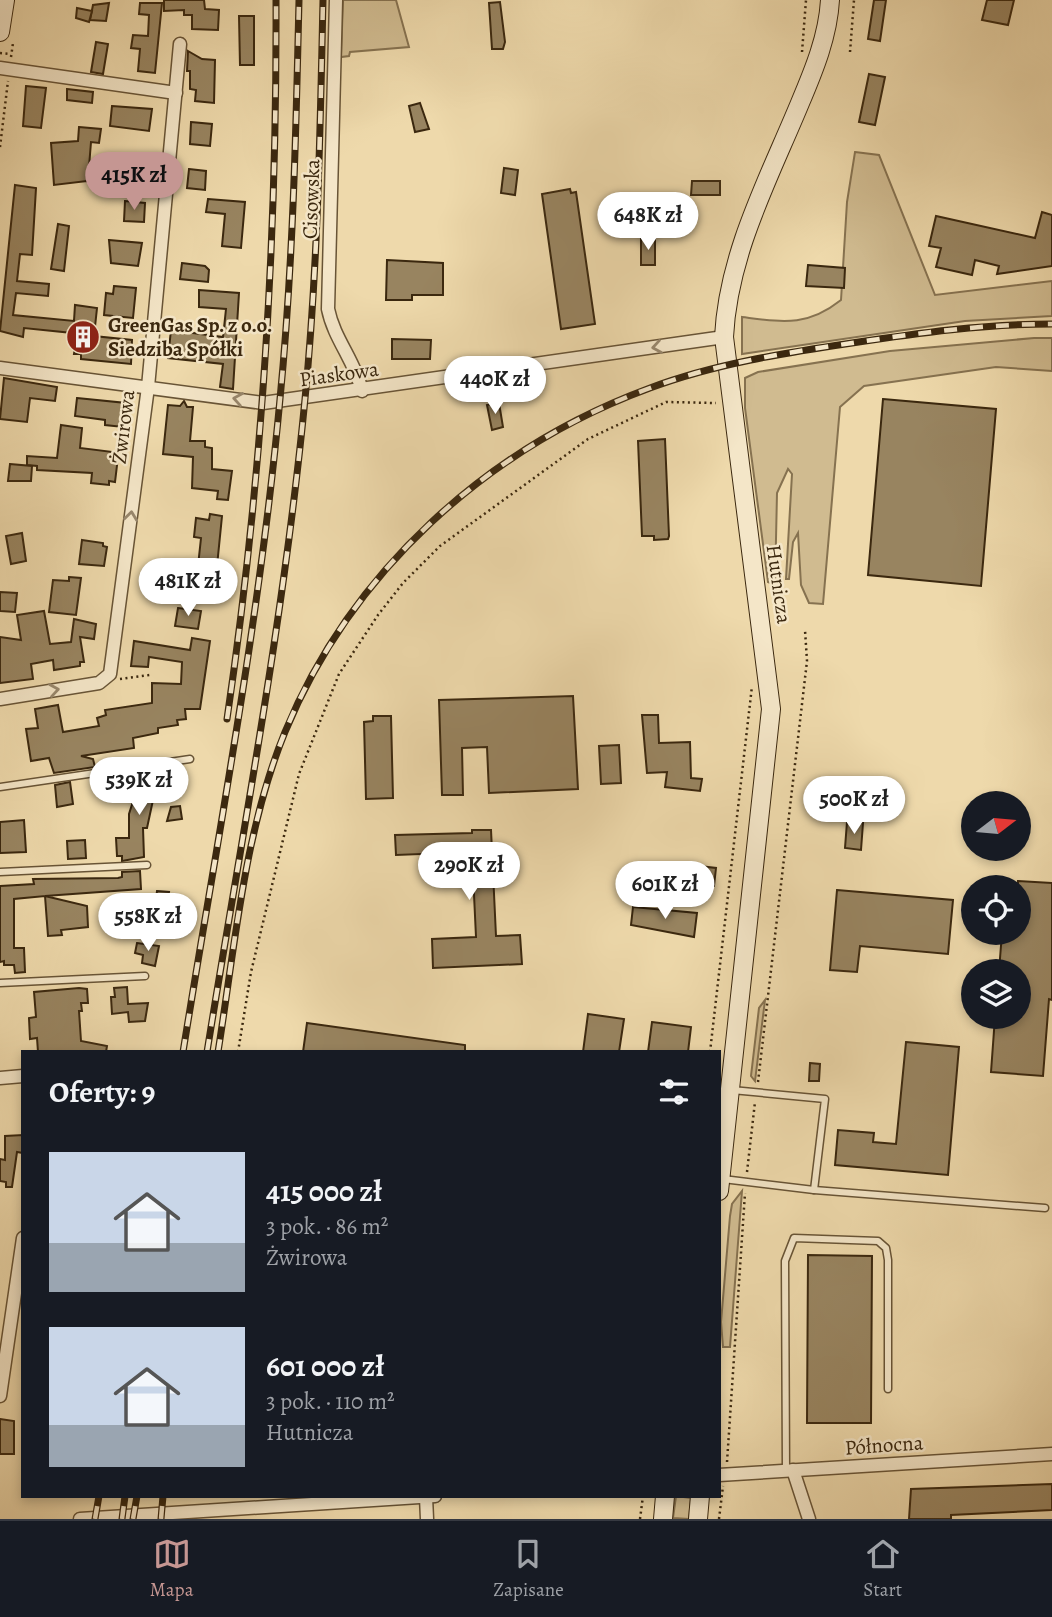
<!DOCTYPE html>
<html lang="pl">
<meta charset="utf-8">
<style>
:root{--surface:#171b24;--page:#20242c;--text:#f1f3f6;--muted:#9ea1a6;--line:#363941;--accent:#c59692}
body{margin:0;font-family:Alegreya,serif;background:var(--page);color:var(--text);height:100vh;display:flex;flex-direction:column;font-size:26px;white-space:nowrap}
*{box-sizing:border-box;margin:0}
p{font-size:23px;color:var(--muted)}
.icon{flex:none;width:38px;height:38px;fill:none;stroke:currentColor;stroke-width:2;stroke-linecap:round;stroke-linejoin:round}
.map{position:relative;flex:1;overflow:hidden}
.details{position:absolute;left:21px;top:1050px;width:700px;height:448px;display:flex;flex-direction:column;background:var(--surface);border-radius:0px;box-shadow:0 4px 10px #0003}
.details>*{flex:none}
.needle{width:46px;rotate:74deg}
.buttons{position:absolute;left:961px;top:791px;display:grid;gap:14px}
.buttons a{display:grid;place-items:center;width:70px;height:70px;border-radius:50%;background:var(--surface);box-shadow:0 4px 10px #0003;font-size:35px}
.price{position:absolute;translate:-50% -60px;padding:0 16px;border-radius:24px;background:#fff;color:#222;font-size:23px;line-height:46px;filter:drop-shadow(0 2px 4px #0008)}
.price::after{content:'';position:absolute;left:50%;top:42px;width:21px;height:16px;margin-left:-10px;background:inherit;clip-path:polygon(0 0,100% 0,50% 100%)}
.price.active{background:var(--accent);color:#111}
ul{padding:0;list-style:none}
li{display:flex;align-items:center;gap:21px;height:175px;padding:0 28px}
li span{display:grid;place-items:center;flex:none;width:196px;height:140px;border-radius:0px;color:#555}
li>.icon{margin-inline-start:auto}
span .icon{width:84px;height:84px;fill:#fffc;stroke-width:1}
li b{font-size:30px}
h2{display:flex;justify-content:space-between;align-items:center;height:84px;padding:0 28px;font-size:30px}
.tab-bar{display:flex;justify-content:space-around;align-items:center;height:98px;border-top:2px solid var(--line);background:var(--surface);font-size:19px;color:var(--muted)}
.tab-bar a{display:grid;justify-items:center;gap:4px}
.tab-bar .active{color:var(--accent)}
.map>svg:first-child{display:block}
</style>
<div class="map">
<svg width="1052" height="1519" viewBox="0 0 1052 1519">
<rect width="100%" height="100%" fill="#eed9ab"/>
<filter id="stains"><feTurbulence type="fractalNoise" baseFrequency=".00286" numOctaves="4"/><feColorMatrix values="0 0 0 0 .2 0 0 0 0 .09 0 0 0 0 .02 0 0 0 .5 -.17"/></filter>
<radialGradient id="worn" r=".72"><stop offset=".6" stop-color="#630" stop-opacity="0"/><stop offset="1" stop-color="#630" stop-opacity=".3"/></radialGradient>
<!-- green -->
<g fill="#d0bb90" stroke="#867250" stroke-width="2">
<polygon points="343,0 396,0 409,47 350,52 349,56 341,57"/>
<path d="M 855,152 L 879,155 L 935,295 L 1052,281 L 1052,316 L 965,321 L 742,354 L 742,317 C 783,322 807,327 841,300 L 847,202 Z"/>
<polygon points="1034,338 1052,338 1052,371 996,367 864,386 840,407 823,604 809,603 801,585 798,533 793,542 789,579 786,579 792,474 788,469 777,493 775,585 768,582 745,408 745,378 758,372 890,351"/>
<polygon points="765,1000 755,1081 751,1076 759,1008"/>
<polygon points="742,1191 730,1347 723,1347 721,1322 730,1216 732,1204"/>
<polygon points="676,1496 691,1498 689,1519 673,1518"/>
</g>
<!-- building -->
<g fill="#988460" stroke="#3b280f" stroke-width="2">
<polygon points="164,0 204,0 205,9 219,10 218,30 192,29 192,15 184,15 184,10 164,11"/>
<polygon points="874,0 886,0 880,41 868,39"/>
<polygon points="987,0 1014,0 1008,25 982,20"/>
<polygon points="500,2 505,42 503,49 492,49 489,3"/>
<polygon points="109,3 106,21 90,20 93,5"/>
<polygon points="140,3 162,3 155,73 138,71 140,49 131,48 133,35 148,36 149,15 139,14"/>
<polygon points="77,8 92,11 89,22 76,18"/>
<polygon points="239,16 254,16 254,65 240,65"/>
<polygon points="96,42 108,44 103,74 91,72"/>
<polygon points="188,51 202,59 215,60 214,103 195,101 196,90 190,89 190,71 187,71"/>
<polygon points="869,74 885,77 875,125 859,122"/>
<polygon points="26,86 46,88 41,128 23,126"/>
<polygon points="67,89 93,92 92,103 67,100"/>
<polygon points="420,103 429,129 415,132 409,106"/>
<polygon points="112,106 152,109 149,131 110,126"/>
<polygon points="191,122 212,124 210,146 190,144"/>
<polygon points="79,127 101,129 99,143 91,142 89,167 122,170 121,184 87,181 54,185 51,143 78,141"/>
<polygon points="131,154 150,155 149,176 129,175"/>
<polygon points="504,168 518,170 515,195 501,193"/>
<polygon points="189,169 206,171 205,190 187,188"/>
<polygon points="692,181 720,181 720,195 691,195"/>
<polygon points="15,185 36,188 32,255 20,254 17,281 49,284 48,296 16,293 13,315 74,321 75,305 97,308 94,336 132,340 131,364 81,359 81,354 74,354 76,341 72,340 72,333 24,328 23,337 0,331"/>
<polygon points="570,189 571,193 576,192 595,324 561,329 542,194"/>
<polygon points="628,196 655,197 655,209 628,208"/>
<polygon points="208,199 245,202 241,248 222,246 225,214 206,212"/>
<polygon points="125,201 145,203 144,222 124,221"/>
<polygon points="1042,212 1052,215 1052,266 997,274 999,266 975,260 972,275 936,267 941,248 929,246 936,216 1035,238"/>
<polygon points="58,224 69,226 64,271 51,269"/>
<rect x="641" y="239" width="14" height="26"/>
<polygon points="109,240 142,243 138,266 111,263"/>
<polygon points="387,260 443,263 443,295 412,295 412,300 386,300"/>
<polygon points="182,263 205,266 209,270 208,282 180,279"/>
<polygon points="808,265 845,268 844,288 806,286"/>
<polygon points="114,286 136,288 133,318 104,315 106,293 113,294"/>
<polygon points="199,290 239,293 233,389 220,387 223,364 168,358 171,330 223,337 226,309 199,307"/>
<polygon points="392,339 431,340 430,359 392,359"/>
<polygon points="4,378 57,387 55,401 30,398 27,422 0,419"/>
<polygon points="77,398 126,403 123,427 105,425 105,420 75,416"/>
<polygon points="883,399 996,409 981,586 868,575"/>
<polygon points="184,401 187,407 193,407 190,441 205,441 205,447 212,448 212,469 232,471 228,500 217,499 218,491 192,488 193,457 163,454 168,405 180,406"/>
<polygon points="499,403 503,427 492,430 487,405"/>
<polygon points="61,425 82,428 80,448 113,452 112,457 118,457 115,482 109,481 109,485 91,483 92,473 37,470 37,466 27,465 27,456 57,458"/>
<polygon points="665,439 669,536 668,539 654,540 654,536 642,536 638,441"/>
<polygon points="10,464 32,466 31,481 8,481"/>
<polygon points="210,514 222,516 215,586 181,581 183,564 198,566 201,538 194,537 196,518 209,520"/>
<polygon points="22,533 26,561 11,564 6,536"/>
<polygon points="82,540 103,543 103,546 107,547 104,566 79,564"/>
<polygon points="69,577 81,578 76,615 49,612 53,580 69,581"/>
<polygon points="0,592 17,593 15,612 0,611"/>
<polygon points="178,608 201,611 198,629 175,626"/>
<polygon points="44,611 50,644 71,642 74,619 96,624 94,639 80,637 84,662 80,662 80,666 54,670 53,660 31,664 33,679 0,683 0,637 21,640 17,615"/>
<polygon points="192,638 210,641 200,709 185,709 186,719 177,720 178,725 158,728 158,733 133,738 134,748 81,756 93,759 95,767 54,773 49,758 31,761 26,729 38,728 35,709 58,705 63,732 99,726 97,718 106,715 105,710 152,703 152,683 181,684 182,662 149,657 148,667 131,666 134,641 190,650"/>
<polygon points="573,696 578,789 489,793 487,747 462,748 463,795 442,795 439,700"/>
<polygon points="642,715 658,715 659,743 690,742 691,778 702,779 700,791 665,787 667,772 647,773"/>
<polygon points="373,716 391,716 393,798 366,799 364,722 373,721"/>
<polygon points="619,745 621,783 601,784 599,746"/>
<polygon points="150,771 159,772 147,828 143,828 144,857 122,861 122,856 117,856 116,838 129,838 129,814 136,792 129,785 138,782 140,772"/>
<polygon points="70,782 73,804 57,807 55,785"/>
<polygon points="180,806 182,819 167,821 171,807"/>
<polygon points="24,820 26,852 0,853 0,822"/>
<polygon points="847,822 863,823 861,850 845,848"/>
<polygon points="472,830 491,830 496,936 520,935 522,964 433,968 432,939 476,937 472,852 396,855 395,835 472,833"/>
<polygon points="85,840 86,858 68,859 67,841"/>
<polygon points="672,863 716,868 714,886 669,881"/>
<polygon points="140,871 141,889 45,896 87,906 88,927 61,930 62,935 48,936 45,896 14,899 14,948 24,948 25,972 15,973 14,965 4,965 4,961 0,962 0,886 34,884 33,879 118,878 122,877 122,872"/>
<polygon points="1018,881 1052,883 1052,1000 1049,999 1043,1076 991,1072 995,1017 1018,1017 1018,971 999,971 1002,933 1018,933"/>
<polygon points="837,890 953,900 948,954 860,946 857,972 830,970"/>
<polygon points="157,891 169,892 165,916 154,915"/>
<polygon points="633,907 697,913 694,937 631,925"/>
<polygon points="114,912 127,915 126,920 130,920 126,937 110,934"/>
<polygon points="137,943 159,946 155,966 142,963 143,955 135,953"/>
<polygon points="127,987 128,1004 148,1003 145,1021 129,1022 128,1012 112,1014 111,997 115,997 114,988"/>
<polygon points="79,988 87,989 88,1003 81,1003 82,1011 79,1011 81,1041 107,1046 106,1052 38,1052 37,1038 30,1039 29,1018 36,1017 34,992"/>
<polygon points="588,1014 624,1019 619,1052 583,1052"/>
<polygon points="652,1022 691,1027 688,1052 648,1052"/>
<polygon points="307,1023 465,1045 465,1052 303,1052"/>
<polygon points="906,1042 959,1047 948,1175 835,1165 838,1130 874,1133 873,1142 896,1144"/>
<polygon points="810,1063 820,1064 819,1081 809,1081"/>
<polygon points="23,1135 23,1153 17,1152 12,1187 6,1187 6,1182 0,1181 0,1159 5,1160 5,1136"/>
<polygon points="808,1255 872,1256 871,1423 807,1423"/>
<polygon points="0,1419 14,1421 14,1454 0,1454"/>
<polygon points="1052,1484 1052,1510 951,1515 951,1519 909,1519 911,1489"/>
</g>
<g fill="none" stroke-linecap="round" stroke-linejoin="round">
<!-- lane casing -->
<g stroke="#685436" stroke-width="9">
<g id="lane">
<polyline points="0,787 190,759"/>
<polyline points="0,872 147,865"/>
<polyline points="0,983 145,976"/>
<polyline points="732,1090 825,1099 814,1190"/>
<polyline points="723,1179 814,1190 1045,1208"/>
<polyline points="786,1471 785,1261 794,1238 878,1241 886,1248 888,1260 888,1389"/>
</g>
</g>
<!-- street casing -->
<g stroke="#685436" stroke-width="15">
<g id="street">
<path d="M 336,0 L 328,309 C 334,339 355,361 362,391"/>
<polyline points="0,68 176,93"/>
<polyline points="0,368 263,403 724,337"/>
<polyline points="0,699 99,683 110,674 148,387 180,44"/>
<polyline points="0,1078 23,1076"/>
<polyline points="0,1396 23,1238"/>
<polyline points="793,1470 809,1519"/>
<polyline points="719,1475 1052,1454"/>
<polyline points="426,1497 427,1519"/>
<polyline points="80,1519 435,1496"/>
</g>
</g>
<!-- secondary casing -->
<g stroke="#3b280f" stroke-width="20">
<g id="secondary">
<polyline points="0,32 5,0"/>
<path d="M 719,1191 L 771,709 L 724,337 C 728,254 769,178 800,103 C 814,70 828,36 830,0"/>
<polyline points="663,1519 665,1496"/>
<polyline points="698,1519 700,1496"/>
</g>
</g>
<!-- path -->
<g stroke="#3b280f" stroke-width="2.5" stroke-dasharray="2 3.5" stroke-linecap="butt">
<polyline points="802,52 806,0"/>
<polyline points="850,52 854,0"/>
<polyline points="0,53 11,54"/>
<polyline points="11,57 13,43"/>
<polyline points="0,147 8,81"/>
<polyline points="120,679 150,675"/>
<polyline points="238,1052 251,972 299,774 339,674 378,615 403,583 440,546 588,439 666,402 716,403"/>
<polyline points="710,1052 752,686"/>
<polyline points="758,1082 807,661 805,630"/>
<polyline points="747,1172 755,1102"/>
<polyline points="727,1462 745,1193"/>
<polyline points="640,1519 643,1496"/>
<polyline points="719,1519 723,1486"/>
</g>
<!-- lane -->
<use href="#lane" stroke="#f4e6c8" stroke-width="6"/>
<!-- street -->
<use href="#street" stroke="#f4e6c8" stroke-width="12"/>
<!-- secondary -->
<use href="#secondary" stroke="#f4e6c8" stroke-width="18"/>
<!-- rail casing -->
<g stroke="#3b280f" stroke-width="7">
<g id="rail">
<path d="M 227,719 C 262,481 277,241 276,0"/>
<path d="M 183,1052 C 218,835 260,618 280,399 C 293,266 296,133 299,0"/>
<path d="M 207,1052 C 242,835 284,618 305,399 C 318,266 320,133 323,0"/>
<path d="M 218,1052 C 235,946 244,832 285,732 C 351,572 487,448 650,388 C 714,364 784,353 852,343 C 918,333 985,324 1052,324"/>
<polyline points="95,1519 99,1496"/>
<polyline points="122,1519 125,1496"/>
<polyline points="133,1519 137,1496"/>
<polyline points="161,1519 163,1496"/>
</g>
</g>
<!-- rail -->
<use href="#rail" stroke="#f4e6c8" stroke-width="4.5" stroke-dasharray="13" stroke-linecap="butt"/>
</g>
<!-- one-way arrows -->
<defs><path id="oneway-chevron" d="M-2-3.5L2.5 0L-2 3.5" fill="none" stroke-width="1.6" stroke-linecap="round" stroke-linejoin="round" transform="scale(1.75)"/></defs>
<g stroke="#98876c">
<use href="#oneway-chevron" transform="translate(657 347) rotate(171)"/>
<use href="#oneway-chevron" transform="translate(238 399) rotate(-170)"/>
<use href="#oneway-chevron" transform="translate(131 516) rotate(-83)"/>
<use href="#oneway-chevron" transform="translate(54 690) rotate(-9)"/>
</g>
<!-- icons -->
<defs>
<g id="building-disc" transform="scale(1.75)"><circle r="9.5" fill="#8f2418" stroke="#f4e6c8"/><path d="M-4-6H4V6H1V3H-1V6H-4ZM-2.5-4.3h1.7v1.8h-1.7ZM.8-4.3h1.7v1.8H.8ZM-2.5-1h1.7V.8h-1.7ZM.8-1h1.7V.8H.8Z" fill="#fff"/></g>
</defs>
<g fill-rule="evenodd">
<use href="#building-disc" x="83" y="337"/>
</g>
<g text-anchor="middle" stroke-width="5" stroke-linejoin="round" paint-order="stroke">
<!-- street labels -->
<g font-size="21" fill="#3b280f" stroke="#f4e6c8">
<text transform="translate(311 199) rotate(-88)" y="7">Cisowska</text>
<text transform="translate(339 374) rotate(-8)" y="7">Piaskowa</text>
<text transform="translate(123 427) rotate(-83)" y="7">Żwirowa</text>
<text transform="translate(779 584) rotate(82)" y="7">Hutnicza</text>
<text transform="translate(884 1445) rotate(-4)" y="7">Północna</text>
</g>
<!-- poi labels -->
<g font-size="21" font-weight="bold" fill="#3b280f" stroke="#f4e6c8" text-anchor="start">
<text x="108" y="332">GreenGas Sp. z o.o.<tspan x="108" dy="24">Siedziba Spółki</tspan></text>
</g>
</g>
<rect width="100%" height="100%" filter="url(#stains)"/>
<rect width="100%" height="100%" fill="url(#worn)"/>
</svg>
<div class="buttons">
<a><svg class="needle" viewBox="-14 -14 28 28"><path d="M0-13l5 13h-10z" fill="#e53935"/><path d="M0 13l5-13h-10z" fill="#9ea1a6"/></svg></a>
<a><svg class="icon" aria-label="locate" viewBox="0 0 24 24"><circle cx="12" cy="12" r="6"/><path d="M12 2v4M12 18v4M2 12h4M18 12h4"/></svg></a>
<a><svg class="icon" aria-label="layers" viewBox="0 0 24 24"><path d="M12 4l9 5-9 5-9-5zM3 14l9 5 9-5"/></svg></a>
</div>
<b class="price active" style="left:134px;top:212px">415K zł</b>
<b class="price" style="left:648px;top:252px">648K zł</b>
<b class="price" style="left:495px;top:416px">440K zł</b>
<b class="price" style="left:188px;top:618px">481K zł</b>
<b class="price" style="left:139px;top:817px">539K zł</b>
<b class="price" style="left:854px;top:836px">500K zł</b>
<b class="price" style="left:469px;top:902px">290K zł</b>
<b class="price" style="left:665px;top:921px">601K zł</b>
<b class="price" style="left:148px;top:953px">558K zł</b>
<section class="details">
<h2>Oferty: 9<svg class="icon" aria-label="filters" viewBox="0 0 24 24"><path d="M4 7h16M4 17h16"/><circle cx="9" cy="7" r="2"/><circle cx="15" cy="17" r="2"/></svg></h2>
<ul>
<li><span style="background:linear-gradient(#c9d6e8 65%,#9aa5b1 0)"><svg class="icon" aria-label="home" viewBox="0 0 24 24"><path d="M3 11l9-7 9 7M6 9v11h12V9"/></svg></span><div><b>415 000 zł</b><p>3 pok. · 86 m²</p><p>Żwirowa</p></div></li>
<li><span style="background:linear-gradient(#c9d6e8 70%,#9aa5b1 0)"><svg class="icon" aria-label="home" viewBox="0 0 24 24"><path d="M3 11l9-7 9 7M6 9v11h12V9"/></svg></span><div><b>601 000 zł</b><p>3 pok. · 110 m²</p><p>Hutnicza</p></div></li>
</ul>
</section>
</div>
<nav class="tab-bar">
<a class="active"><svg class="icon" aria-label="map" viewBox="0 0 24 24"><path d="M3 6l6-2 6 2 6-2v14l-6 2-6-2-6 2zM9 4v14M15 6v14"/></svg>Mapa</a>
<a><svg class="icon" aria-label="saved" viewBox="0 0 24 24"><path d="M7 4h10v16l-5-4-5 4z"/></svg>Zapisane</a>
<a><svg class="icon" aria-label="home" viewBox="0 0 24 24"><path d="M3 11l9-7 9 7M6 9v11h12V9"/></svg>Start</a>
</nav>
